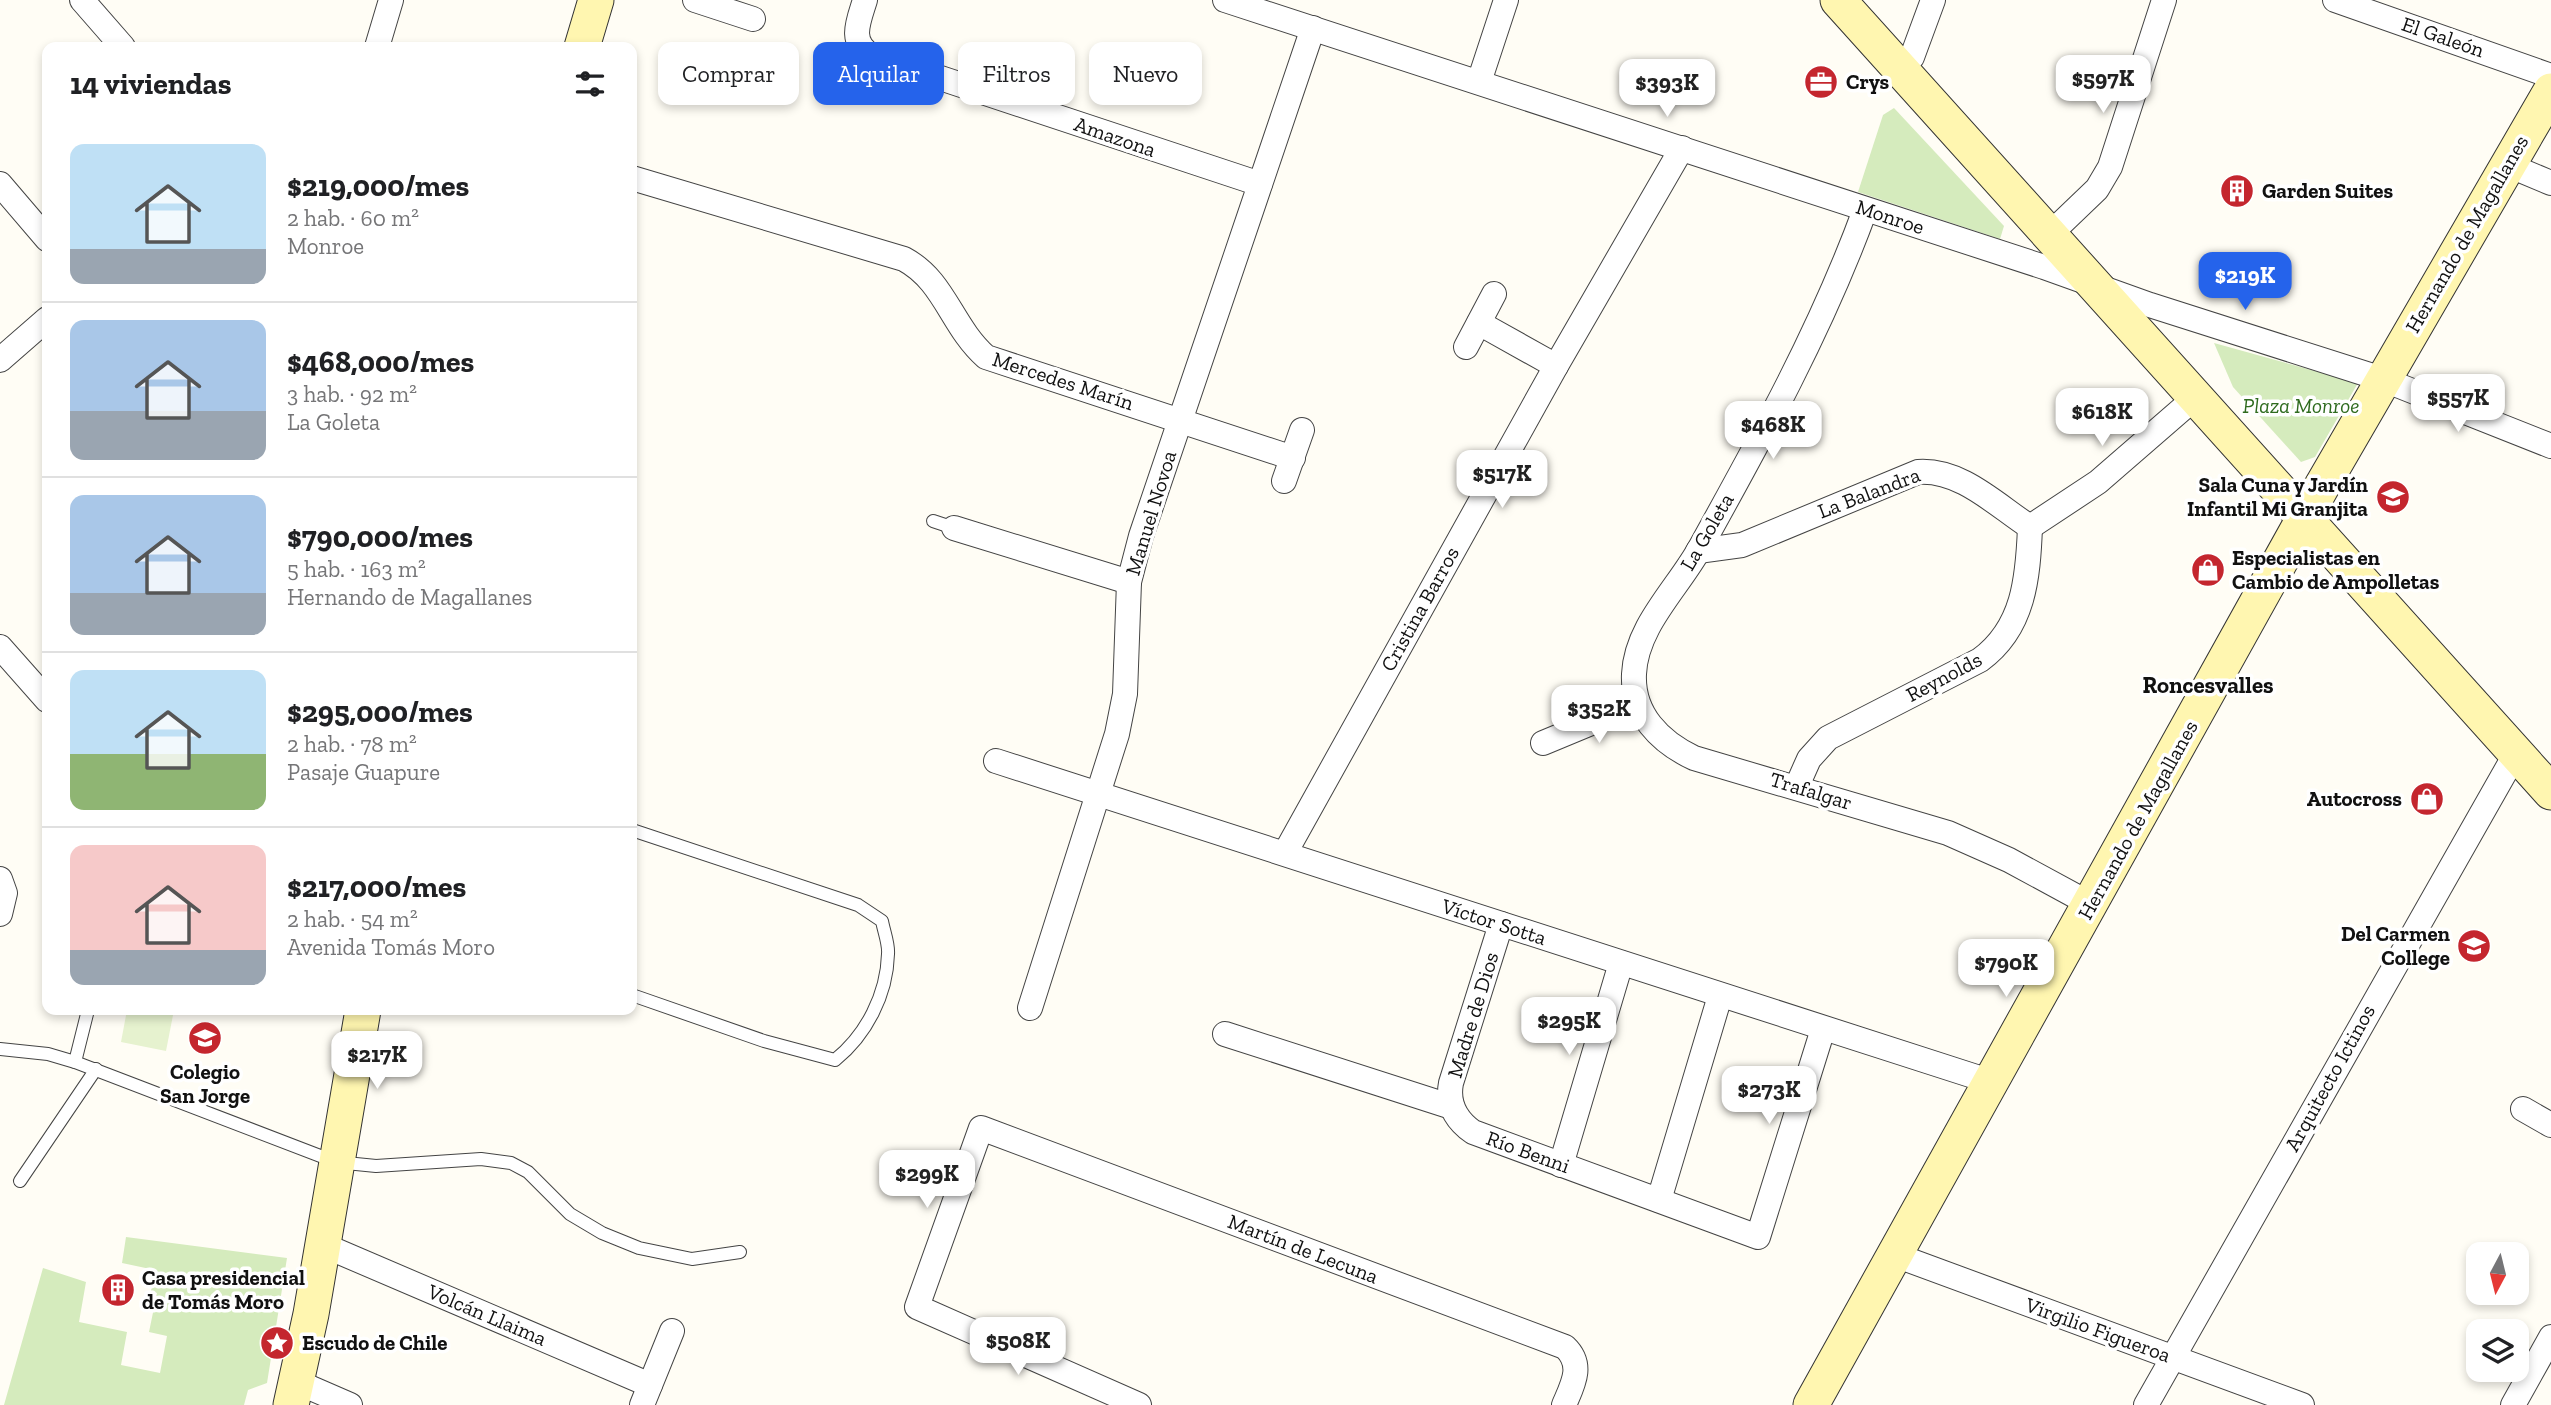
<!DOCTYPE html>
<html lang="es">
<meta charset="utf-8">
<style>
:root{--surface:#fff;--page:#f2f2f2;--text:#202124;--muted:#757577;--line:#e0e0e0;--accent:#2563eb}
body{margin:0;font-family:"Zilla Slab",serif;background:var(--page);color:var(--text);height:100vh;display:flex;flex-direction:column;font-size:26px;white-space:nowrap}
*{box-sizing:border-box;margin:0}
p{font-size:23px;color:var(--muted)}
.icon{flex:none;width:38px;height:38px;fill:none;stroke:currentColor;stroke-width:2;stroke-linecap:round;stroke-linejoin:round}
.map{position:relative;flex:1;overflow:hidden}
.sheet{position:absolute;left:42px;top:42px;width:595px;height:973px;display:flex;flex-direction:column;background:var(--surface);border-radius:14px;box-shadow:0 4px 10px #0003}
.sheet>*{flex:none}
.banner{position:absolute;left:658px;top:42px;width:665px;height:63px;display:flex;gap:14px}
.needle{width:46px;rotate:187deg}
.tools{position:absolute;left:2466px;top:1242px;display:grid;gap:14px}
.tools a{display:grid;place-items:center;width:63px;height:63px;border-radius:14px;background:var(--surface);box-shadow:0 4px 10px #0003;font-size:35px}
.price{position:absolute;translate:-50% -60px;padding:0 16px;border-radius:14px;background:#fff;color:#222;font-size:23px;line-height:46px;filter:drop-shadow(0 2px 4px #0008)}
.price::after{content:'';position:absolute;left:50%;top:42px;width:21px;height:16px;margin-left:-10px;background:inherit;clip-path:polygon(0 0,100% 0,50% 100%)}
.price.active{background:var(--accent);color:#fff}
ul{padding:0;list-style:none}
li{display:flex;align-items:center;gap:21px;height:175px;padding:0 28px}
li+li{border-top:2px solid var(--line)}
li span{display:grid;place-items:center;flex:none;width:196px;height:140px;border-radius:14px;color:#555}
li>.icon{margin-inline-start:auto}
span .icon{width:84px;height:84px;fill:#fffc;stroke-width:1}
li b{font-size:30px}
h2{display:flex;justify-content:space-between;align-items:center;height:84px;padding:0 28px;font-size:30px}
.pill{padding:0 24px;border-radius:14px;background:var(--surface);box-shadow:0 4px 10px #0003;font-size:24px;line-height:63px}
.pill.active{background:var(--accent);color:#fff}
.map>svg:first-child{display:block}
</style>
<div class="map">
<svg width="2551" height="1405" viewBox="0 0 2551 1405">
<rect width="100%" height="100%" fill="#fffdf5"/>
<!-- green -->
<g fill="#d5ebbd">
<polygon points="1894,108 2004,226 2000,239 1858,192 1883,115"/>
<polygon points="2214,343 2358,383 2315,457 2301,462 2233,387"/>
<polygon points="126,1237 287,1258 267,1383 248,1390 244,1405 4,1405 43,1268 86,1282 79,1322 127,1332 121,1365 160,1373 167,1336 149,1332 157,1293 151,1291 155,1270 122,1263"/>
</g>
<!-- pitch -->
<polygon fill="#e6f2cf" points="127,1010 174,1010 166,1051 121,1042"/>
<g fill="none" stroke-linecap="round" stroke-linejoin="round">
<!-- lane casing -->
<g stroke="#444" stroke-width="14">
<g id="lane">
<polyline points="933,521 954,528"/>
<path d="M 632,830 L 858,905 L 882,921 C 884,932 889,944 888,954 C 887,995 866,1035 835,1060 L 764,1041 L 632,995"/>
<polyline points="0,1049 48,1054 75,1062 336,1162 376,1166 481,1159 511,1163 528,1172 570,1214 602,1233 639,1248 692,1259 740,1252"/>
<polyline points="75,1062 88,1010"/>
<polyline points="20,1181 96,1069"/>
</g>
</g>
<!-- street casing -->
<g stroke="#444" stroke-width="26">
<g id="street">
<polyline points="82,0 123,47"/>
<polyline points="695,0 753,19"/>
<path d="M 865,0 C 859,20 848,42 871,55 L 1260,184"/>
<polyline points="1225,0 2044,267 2150,305 2382,379 2551,446"/>
<polyline points="2335,0 2551,76"/>
<polyline points="377,47 391,0"/>
<polyline points="1901,70 1912,57 1933,0"/>
<polyline points="1479,82 1506,0"/>
<polyline points="2508,165 2551,183"/>
<path d="M 632,178 L 904,259 C 945,281 951,326 986,357 L 1293,458"/>
<polyline points="0,184 47,239"/>
<path d="M 1865,210 C 1822,328 1761,438 1700,548 C 1678,588 1636,626 1634,674 C 1632,714 1660,742 1694,758 L 1948,833 L 2009,860 L 2092,905"/>
<polyline points="2049,235 2097,189 2110,167 2164,0"/>
<polyline points="1479,323 1556,366"/>
<polyline points="1466,347 1494,294"/>
<polyline points="0,360 47,319"/>
<polyline points="1284,481 1302,430"/>
<polyline points="2030,527 2098,482 2196,397"/>
<polyline points="954,528 1129,582"/>
<path d="M 1698,551 L 1742,545 L 1918,472 C 1961,469 1996,505 2030,527"/>
<polyline points="0,647 47,700"/>
<polyline points="1543,743 1637,704"/>
<polyline points="996,761 1992,1082"/>
<path d="M 1797,786 L 1809,759 L 1828,738 L 1980,660 C 2024,628 2028,578 2030,527"/>
<polyline points="1285,853 1556,366 1682,148"/>
<polyline points="0,879 5,893 0,914"/>
<path d="M 1501,924 L 1451,1083 C 1447,1104 1456,1120 1473,1132 L 1758,1237 L 1823,1029"/>
<polyline points="1030,1008 1117,734 1125,694 1129,582 1141,536 1313,28"/>
<polyline points="1225,1034 1452,1107"/>
<polyline points="2523,1109 2551,1125"/>
<polyline points="1561,1165 1621,963"/>
<polyline points="1659,1200 1720,996"/>
<polyline points="323,1245 650,1385"/>
<polyline points="1895,1255 2302,1405"/>
<polyline points="297,1382 350,1405"/>
<polyline points="642,1405 672,1331"/>
<path d="M 1139,1405 L 917,1307 L 981,1128 L 1565,1347 C 1584,1365 1573,1384 1564,1405"/>
<polyline points="2146,1405 2516,753"/>
<polyline points="2513,1405 2551,1337"/>
</g>
</g>
<!-- secondary casing -->
<g stroke="#333" stroke-width="37">
<g id="secondary">
<polyline points="1838,0 2551,792"/>
<polyline points="582,47 596,0"/>
<polyline points="291,1405 311,1314 363,1010"/>
<polyline points="1811,1405 2322,486 2551,91"/>
</g>
</g>
<!-- lane -->
<use href="#lane" stroke="#fff" stroke-width="12"/>
<!-- street -->
<use href="#street" stroke="#fff" stroke-width="24"/>
<!-- secondary -->
<use href="#secondary" stroke="#fff6b0" stroke-width="35"/>
</g>
<!-- icons -->
<defs>
<g id="office-disc" transform="scale(1.75)"><circle r="9.5" fill="#c4262e" stroke="#fff"/><path d="M-6-3h4V-5.5h4V-3h4V5H-6ZM-1-4.5V-3h2v-1.5ZM-6 0V1H6V0Z" fill="#fff"/></g>
<g id="building-disc" transform="scale(1.75)"><circle r="9.5" fill="#c4262e" stroke="#fff"/><path d="M-4-6H4V6H1V3H-1V6H-4ZM-2.5-4.3h1.7v1.8h-1.7ZM.8-4.3h1.7v1.8H.8ZM-2.5-1h1.7V.8h-1.7ZM.8-1h1.7V.8H.8Z" fill="#fff"/></g>
<g id="school-disc" transform="scale(1.75)"><circle r="9.5" fill="#c4262e" stroke="#fff"/><path d="M0-5L7-2L0 1L-7-2ZM-4 1L0 2.5L4 1V4Q0 6-4 4Z" fill="#fff"/></g>
<g id="shop-disc" transform="scale(1.75)"><circle r="9.5" fill="#c4262e" stroke="#fff"/><path d="M-5-2.5h2.3a2.7 3.5 0 0 1 5.4 0H5L5.5 6h-11ZM-1.5-2.5h3a1.5 2.3 0 0 0-3 0Z" fill="#fff"/></g>
<g id="sight-disc" transform="scale(1.75)"><circle r="9.5" fill="#c4262e" stroke="#fff"/><path d="M0-6L1.8-2.2L6-1.7L2.9 1.2L3.7 5.4L0 3.3L-3.7 5.4L-2.9 1.2L-6-1.7L-1.8-2.2Z" fill="#fff"/></g>
</defs>
<g fill-rule="evenodd">
<use href="#office-disc" x="1821" y="82"/>
<use href="#building-disc" x="2237" y="191"/>
<use href="#school-disc" x="2393" y="497"/>
<use href="#shop-disc" x="2208" y="570"/>
<use href="#shop-disc" x="2427" y="799"/>
<use href="#school-disc" x="2474" y="946"/>
<use href="#school-disc" x="205" y="1038"/>
<use href="#building-disc" x="118" y="1290"/>
<use href="#sight-disc" x="277" y="1343"/>
</g>
<g text-anchor="middle" stroke-width="7" stroke-linejoin="round" paint-order="stroke">
<!-- street labels -->
<g font-size="21" fill="#111" stroke="#fff">
<text transform="translate(2443 37) rotate(19)" y="7">El Galeón</text>
<text transform="translate(1115 137) rotate(19)" y="7">Amazona</text>
<text transform="translate(1890 217) rotate(18)" y="7">Monroe</text>
<text transform="translate(2467 234) rotate(-60)" y="7">Hernando de Magallanes</text>
<text transform="translate(1063 381) rotate(18)" y="7">Mercedes Marín</text>
<text transform="translate(1869 493) rotate(-21)" y="7">La Balandra</text>
<text transform="translate(1151 513) rotate(-73)" y="7">Manuel Novoa</text>
<text transform="translate(1707 532) rotate(-60)" y="7">La Goleta</text>
<text transform="translate(1420 609) rotate(-61)" y="7">Cristina Barros</text>
<text transform="translate(1944 677) rotate(-28)" y="7">Reynolds</text>
<text transform="translate(1811 791) rotate(17)" y="7">Trafalgar</text>
<text transform="translate(2138 820) rotate(-61)" y="7">Hernando de Magallanes</text>
<text transform="translate(1494 922) rotate(18)" y="7">Víctor Sotta</text>
<text transform="translate(1473 1015) rotate(-73)" y="7">Madre de Dios</text>
<text transform="translate(2330 1078) rotate(-61)" y="7">Arquitecto Ictinos</text>
<text transform="translate(1528 1152) rotate(20)" y="7">Río Benni</text>
<text transform="translate(1303 1249) rotate(21)" y="7">Martín de Lecuna</text>
<text transform="translate(487 1315) rotate(23)" y="7">Volcán Llaima</text>
<text transform="translate(2098 1330) rotate(20)" y="7">Virgilio Figueroa</text>
</g>
<!-- poi labels -->
<g font-size="21" font-weight="bold" fill="#111" stroke="#fff" text-anchor="start">
<text x="1846" y="89">Crys</text>
<text x="2262" y="198">Garden Suites</text>
<text x="2368" y="492" text-anchor="end">Sala Cuna y Jardín<tspan x="2368" dy="24">Infantil Mi Granjita</tspan></text>
<text x="2232" y="565">Especialistas en<tspan x="2232" dy="24">Cambio de Ampolletas</tspan></text>
<text x="2402" y="806" text-anchor="end">Autocross</text>
<text x="2450" y="941" text-anchor="end">Del Carmen<tspan x="2450" dy="24">College</tspan></text>
<text x="205" y="1079" text-anchor="middle">Colegio<tspan x="205" dy="24">San Jorge</tspan></text>
<text x="142" y="1285">Casa presidencial<tspan x="142" dy="24">de Tomás Moro</tspan></text>
<text x="302" y="1350">Escudo de Chile</text>
</g>
<!-- park labels -->
<g font-size="21" font-style="italic" fill="#2f6b1f" stroke="#fff">
<text x="2301" y="413">Plaza Monroe</text>
</g>
<!-- neighbourhood labels -->
<g font-size="23" font-weight="bold" fill="#111" stroke="#fff">
<text x="2208" y="693">Roncesvalles</text>
</g>
</g>
</svg>
<div class="tools">
<a><svg class="needle" viewBox="-14 -14 28 28"><path d="M0-13l5 13h-10z" fill="#e53935"/><path d="M0 13l5-13h-10z" fill="#757577"/></svg></a>
<a><svg class="icon" aria-label="layers" viewBox="0 0 24 24"><path d="M12 4l9 5-9 5-9-5zM3 14l9 5 9-5"/></svg></a>
</div>
<b class="price" style="left:2103px;top:115px">$597K</b>
<b class="price" style="left:1667px;top:119px">$393K</b>
<b class="price active" style="left:2245px;top:312px">$219K</b>
<b class="price" style="left:2458px;top:434px">$557K</b>
<b class="price" style="left:2102px;top:448px">$618K</b>
<b class="price" style="left:1773px;top:461px">$468K</b>
<b class="price" style="left:1502px;top:510px">$517K</b>
<b class="price" style="left:1599px;top:745px">$352K</b>
<b class="price" style="left:2006px;top:999px">$790K</b>
<b class="price" style="left:1569px;top:1057px">$295K</b>
<b class="price" style="left:377px;top:1091px">$217K</b>
<b class="price" style="left:1769px;top:1126px">$273K</b>
<b class="price" style="left:927px;top:1210px">$299K</b>
<b class="price" style="left:1018px;top:1377px">$508K</b>
<div class="banner">
<a class="pill">Comprar</a>
<a class="pill active">Alquilar</a>
<a class="pill">Filtros</a>
<a class="pill">Nuevo</a>
</div>
<section class="sheet">
<h2>14 viviendas<svg class="icon" aria-label="filters" viewBox="0 0 24 24"><path d="M4 7h16M4 17h16"/><circle cx="9" cy="7" r="2"/><circle cx="15" cy="17" r="2"/></svg></h2>
<ul>
<li><span style="background:linear-gradient(#bfe0f5 75%,#9aa5b1 0)"><svg class="icon" aria-label="home" viewBox="0 0 24 24"><path d="M3 11l9-7 9 7M6 9v11h12V9"/></svg></span><div><b>$219,000/mes</b><p>2 hab. · 60 m²</p><p>Monroe</p></div></li>
<li><span style="background:linear-gradient(#a9c7e8 65%,#9aa5b1 0)"><svg class="icon" aria-label="home" viewBox="0 0 24 24"><path d="M3 11l9-7 9 7M6 9v11h12V9"/></svg></span><div><b>$468,000/mes</b><p>3 hab. · 92 m²</p><p>La Goleta</p></div></li>
<li><span style="background:linear-gradient(#a9c7e8 70%,#9aa5b1 0)"><svg class="icon" aria-label="home" viewBox="0 0 24 24"><path d="M3 11l9-7 9 7M6 9v11h12V9"/></svg></span><div><b>$790,000/mes</b><p>5 hab. · 163 m²</p><p>Hernando de Magallanes</p></div></li>
<li><span style="background:linear-gradient(#bfe0f5 60%,#8fb573 0)"><svg class="icon" aria-label="home" viewBox="0 0 24 24"><path d="M3 11l9-7 9 7M6 9v11h12V9"/></svg></span><div><b>$295,000/mes</b><p>2 hab. · 78 m²</p><p>Pasaje Guapure</p></div></li>
<li><span style="background:linear-gradient(#f6c9c9 75%,#9aa5b1 0)"><svg class="icon" aria-label="home" viewBox="0 0 24 24"><path d="M3 11l9-7 9 7M6 9v11h12V9"/></svg></span><div><b>$217,000/mes</b><p>2 hab. · 54 m²</p><p>Avenida Tomás Moro</p></div></li>
</ul>
</section>
</div>
